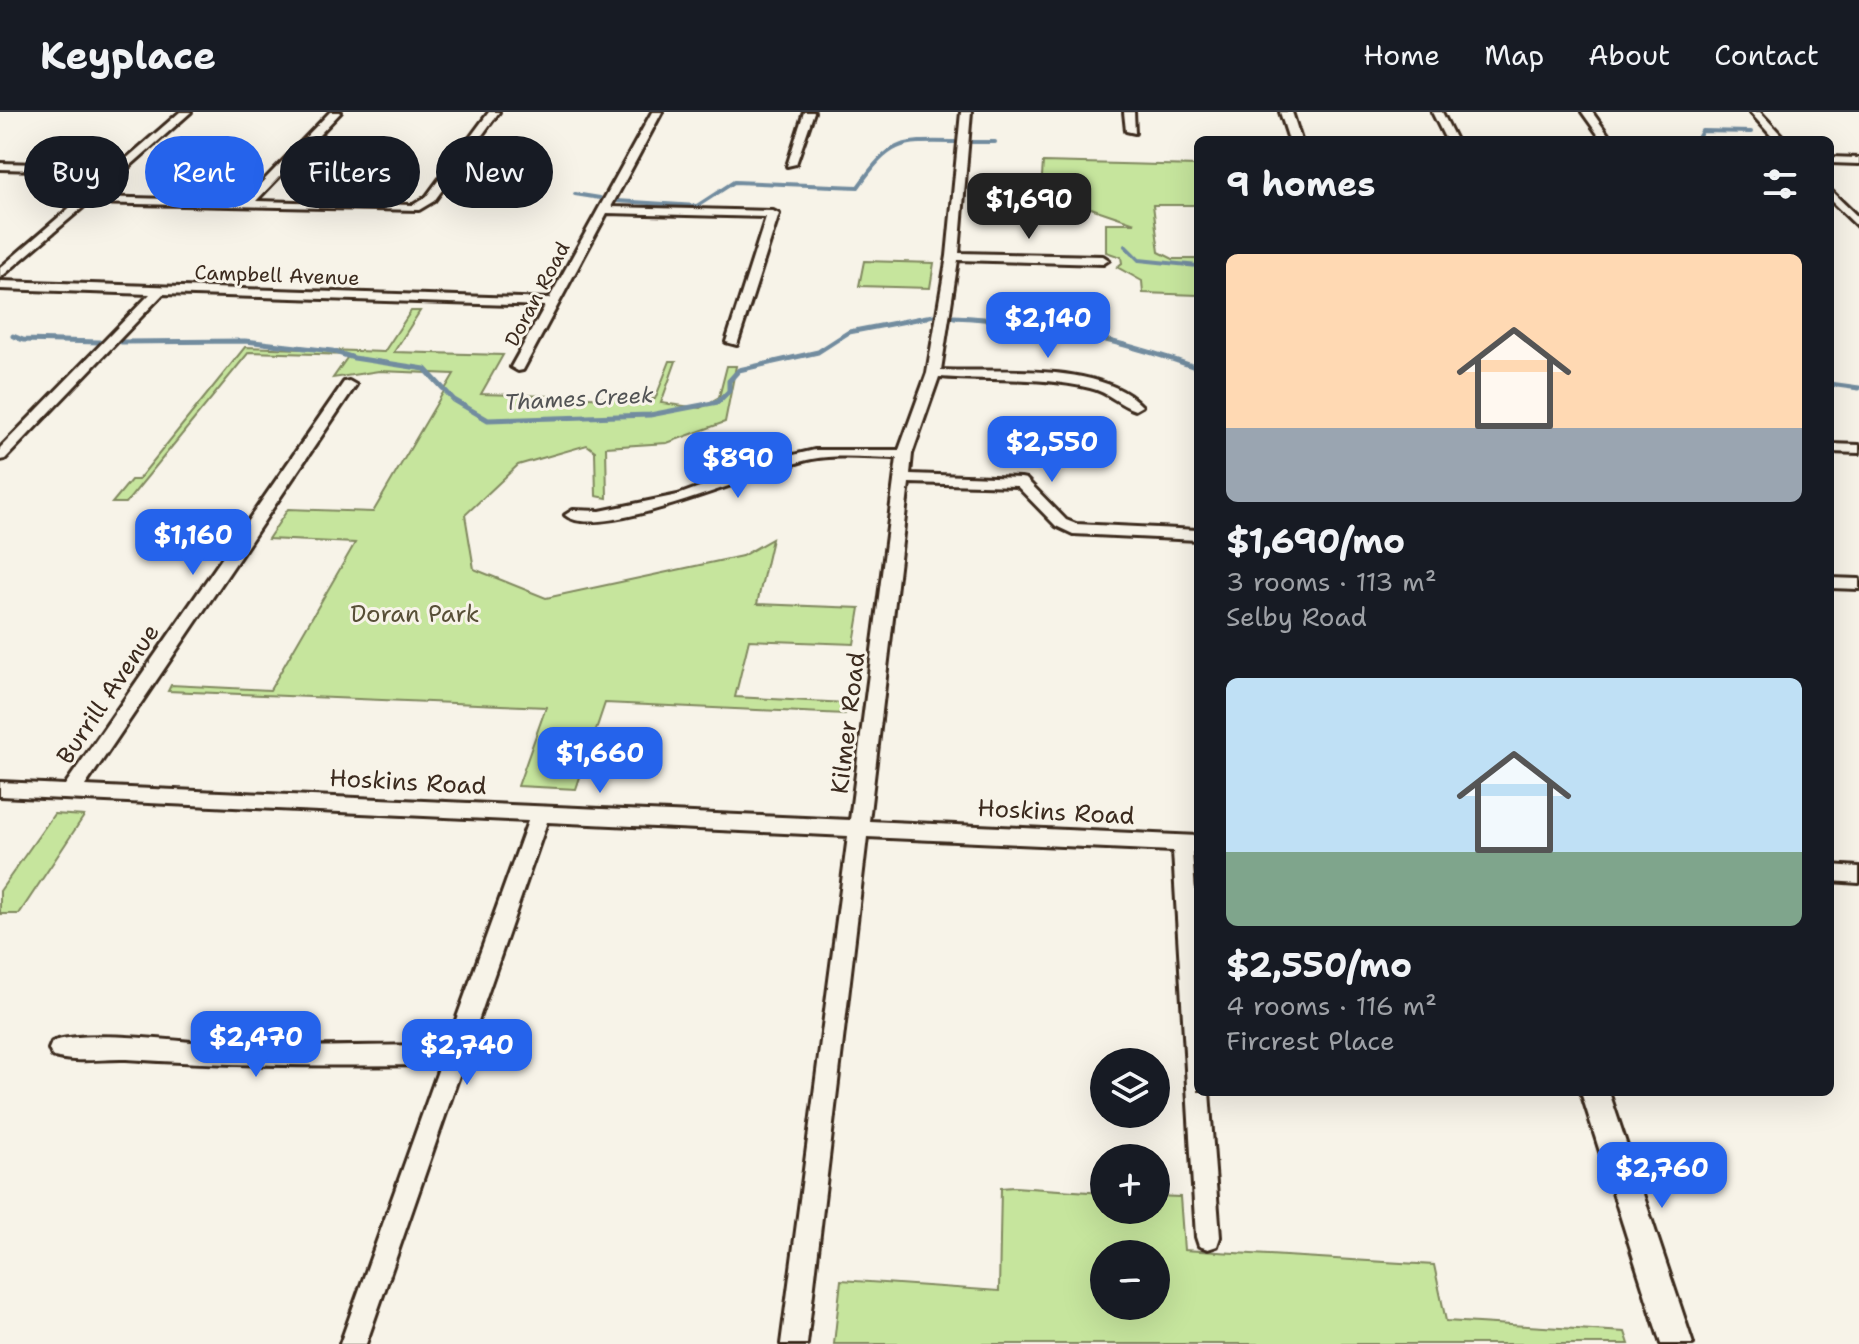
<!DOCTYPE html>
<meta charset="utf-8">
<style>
:root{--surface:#171b24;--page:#242831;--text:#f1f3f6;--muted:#9ea1a6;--line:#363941;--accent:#2563eb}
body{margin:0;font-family:"Shantell Sans",sans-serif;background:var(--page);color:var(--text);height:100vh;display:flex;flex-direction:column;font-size:30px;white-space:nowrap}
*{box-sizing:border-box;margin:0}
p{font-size:26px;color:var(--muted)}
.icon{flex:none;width:44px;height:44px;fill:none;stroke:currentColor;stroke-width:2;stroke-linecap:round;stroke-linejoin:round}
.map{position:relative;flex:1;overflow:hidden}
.panel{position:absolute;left:1194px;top:24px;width:640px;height:960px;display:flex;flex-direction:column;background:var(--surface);border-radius:12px;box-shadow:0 8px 32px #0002}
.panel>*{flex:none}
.guide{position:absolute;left:24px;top:24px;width:760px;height:72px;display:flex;gap:16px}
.tools{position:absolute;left:1090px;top:936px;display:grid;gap:16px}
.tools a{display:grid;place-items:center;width:80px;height:80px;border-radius:50%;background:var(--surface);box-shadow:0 8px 32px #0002;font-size:40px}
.price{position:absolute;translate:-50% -68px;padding:0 18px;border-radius:16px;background:var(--accent);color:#fff;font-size:26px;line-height:52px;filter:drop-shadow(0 2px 4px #0008)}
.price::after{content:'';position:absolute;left:50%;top:48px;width:24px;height:18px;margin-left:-12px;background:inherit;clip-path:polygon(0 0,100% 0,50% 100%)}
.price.current{background:#222;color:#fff}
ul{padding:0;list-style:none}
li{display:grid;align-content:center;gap:16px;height:424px;padding:0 32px}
li span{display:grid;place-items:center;height:248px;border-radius:12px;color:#555}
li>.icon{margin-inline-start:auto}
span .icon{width:144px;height:144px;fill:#fffc;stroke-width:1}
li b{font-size:34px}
h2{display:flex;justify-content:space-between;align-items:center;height:96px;padding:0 32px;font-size:34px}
.pill{padding:0 28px;border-radius:36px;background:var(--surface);box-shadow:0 8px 32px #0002;font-size:28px;line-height:72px}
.pill.current{background:var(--accent);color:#fff}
header{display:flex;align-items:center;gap:48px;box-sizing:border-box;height:112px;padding:0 40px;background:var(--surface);border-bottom:2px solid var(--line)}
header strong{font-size:38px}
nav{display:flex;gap:44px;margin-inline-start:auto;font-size:28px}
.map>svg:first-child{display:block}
</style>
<header>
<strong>Keyplace</strong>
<nav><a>Home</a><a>Map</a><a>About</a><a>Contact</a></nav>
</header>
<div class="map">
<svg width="1859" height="1232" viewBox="0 0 1859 1232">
<rect width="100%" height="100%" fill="#f7f3e8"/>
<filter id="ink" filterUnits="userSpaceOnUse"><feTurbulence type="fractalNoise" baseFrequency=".0125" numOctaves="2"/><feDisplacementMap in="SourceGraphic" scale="16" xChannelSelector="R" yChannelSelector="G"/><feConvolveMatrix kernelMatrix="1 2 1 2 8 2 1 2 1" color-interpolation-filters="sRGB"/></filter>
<g filter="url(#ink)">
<!-- green -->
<g fill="#c6e59d" stroke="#80885e" stroke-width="2" fill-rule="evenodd">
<polygon points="1043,50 1198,54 1198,93 1153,93 1159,140 1173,147 1198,147 1198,183 1143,181 1142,169 1117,155 1122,151 1121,145 1106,140 1106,111 1135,111 1041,79"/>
<polygon points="864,149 934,151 930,176 859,174"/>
<polygon points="411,199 420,199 394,240 503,243 481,282 655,287 670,249 676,249 661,291 700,296 719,285 727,254 736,254 725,310 667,331 606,335 607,386 596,384 595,339 587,333 518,353 465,403 474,457 546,486 742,444 772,427 757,492 860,496 854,532 749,528 735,585 846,591 845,602 605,591 576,677 518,674 546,595 168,579 171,573 270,578 355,431 268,427 288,397 373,400 454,262 379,259 333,266 349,243 249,240 126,391 112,391 131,368 138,368 245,235 384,240"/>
<polygon points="54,702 84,704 19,802 0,802 0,779"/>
<path d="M 1014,1075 L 1104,1081 L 1104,1098 L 1156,1098 L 1156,1084 L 1180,1085 L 1184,1138 L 1434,1153 L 1446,1209 L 1625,1220 L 1629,1232 L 834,1232 L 841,1168 L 999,1179 L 1001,1076 ZM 1156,1142 L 1156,1194 L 1104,1194 L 1104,1142 Z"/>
</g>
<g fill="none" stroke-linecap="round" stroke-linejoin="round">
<!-- stream-far1 -->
<g stroke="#728c9f" stroke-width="4">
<polyline points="1697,28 1702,19 1751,20"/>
<polyline points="972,30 995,30"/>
<polyline points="575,82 600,86"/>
<path d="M 617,89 L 697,94 L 734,70 L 858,75 C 891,28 899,29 955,30"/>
<polyline points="1125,134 1139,148 1198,154"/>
<polyline points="954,205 987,207"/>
<polyline points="917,207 936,203"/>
</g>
<!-- stream -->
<g stroke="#728c9f" stroke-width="5">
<path d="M 954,205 C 1037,209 1119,228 1198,256"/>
<polyline points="13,224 23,228 99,230"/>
<polyline points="121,230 245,229 332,239 354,246 425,257 454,288 488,308 650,303 718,290 729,279 729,269 739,258 818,240 849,220 927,205"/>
<polyline points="1830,272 1859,276"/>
</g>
<!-- minor casing -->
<g stroke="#3b2a1e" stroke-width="6">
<g id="minor">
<polygon points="180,0 191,0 95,85 244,89 330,0 341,0 256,89 413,93 426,85 489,0 499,0 434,89 419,98 88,91 0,166 0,156 111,60 0,57 0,51 118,54"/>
<polygon points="652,0 662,0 611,95 773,99 779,102 737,233 726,230 766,105 607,101 523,258 518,259 511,255 545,194 163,182 5,347 0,348 0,336 150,182 0,177 0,169 549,187"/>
<polygon points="804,0 814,0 796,52 787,54"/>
<path d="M 961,0 L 971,0 L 959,141 L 1103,144 L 1109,148 L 1103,152 L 958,148 L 941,258 C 998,261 1101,249 1142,294 L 1135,298 C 1119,293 1109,280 1090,276 C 1041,264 989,269 939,265 L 912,342 L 910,362 L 1021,366 L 1026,367 L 1066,408 L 1076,412 L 1198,418 L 1198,428 L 1073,422 L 1056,414 L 1017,374 L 909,371 L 869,709 L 1198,724 L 1198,740 L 1192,740 L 1198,819 L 1198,980 L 1209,980 L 1220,1125 L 1217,1134 L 1208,1137 L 1199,1134 L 1196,1125 L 1173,739 L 867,725 L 807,1232 L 781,1232 L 848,724 L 547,710 L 366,1232 L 340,1232 L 440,953 C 335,954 231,954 126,947 C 103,946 73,952 52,944 L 49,937 L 52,930 C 87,916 197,932 240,934 C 309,936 379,933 447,933 L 528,709 L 0,684 L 0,670 L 65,673 L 344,270 L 349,269 L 356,273 L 85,674 L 850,708 L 897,346 C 870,346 838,342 812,347 C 767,355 598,432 565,403 L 573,398 L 600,399 L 678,383 L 772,348 L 815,338 L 899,338 L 927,261 L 947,144 Z"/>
<polygon points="1124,0 1134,0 1135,21 1126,19"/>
<polygon points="1432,0 1442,0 1456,28 1446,28"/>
<polygon points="1582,0 1592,0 1612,28 1602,28"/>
<polygon points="1750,0 1760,0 1786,28 1775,28"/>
<polygon points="1830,45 1859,46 1859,52 1830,51"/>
<polygon points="1830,78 1859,106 1859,116 1830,88"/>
<polygon points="1830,332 1859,333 1859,341 1830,340"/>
<polygon points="1830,466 1859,467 1859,477 1830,476"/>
<polygon points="1830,753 1859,755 1859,771 1830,769"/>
</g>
</g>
<!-- tertiary casing -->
<g stroke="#3b2a1e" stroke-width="6">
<g id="tertiary">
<polygon points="1280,0 1292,0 1301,28 1289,28"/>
<polygon points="1581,980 1609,980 1693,1232 1661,1232"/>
</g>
</g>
<!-- minor -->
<use href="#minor" fill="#f7f3e8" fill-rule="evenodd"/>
<!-- tertiary -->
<use href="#tertiary" fill="#f7f3e8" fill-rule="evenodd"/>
</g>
</g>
<g text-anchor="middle" stroke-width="6" stroke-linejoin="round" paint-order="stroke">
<!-- far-street labels -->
<g font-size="20" fill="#3b2a1e" stroke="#f7f3e8">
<text transform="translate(277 163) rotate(2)" y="7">Campbell Avenue</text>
<text transform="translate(537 182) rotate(-62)" y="7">Doran Road</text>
</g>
<!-- far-water labels -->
<g font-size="22" font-style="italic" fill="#525354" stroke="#f7f3e8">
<text transform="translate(579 286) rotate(-3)" y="8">Thames Creek</text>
</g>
<!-- park labels -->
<g font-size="24" fill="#574f37" stroke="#f7f3e8">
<text x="415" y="510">Doran Park</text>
</g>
<!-- street labels -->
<g font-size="24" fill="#3b2a1e" stroke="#f7f3e8">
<text transform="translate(108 582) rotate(-56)" y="8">Burrill Avenue</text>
<text transform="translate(848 611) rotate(-83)" y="8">Kilmer Road</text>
<text transform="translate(408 670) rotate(3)" y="8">Hoskins Road</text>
<text transform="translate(1056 700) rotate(3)" y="8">Hoskins Road</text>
</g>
</g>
</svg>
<div class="tools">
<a><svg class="icon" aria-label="layers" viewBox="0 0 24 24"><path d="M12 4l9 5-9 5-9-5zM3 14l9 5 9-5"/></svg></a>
<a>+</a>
<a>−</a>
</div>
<b class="price current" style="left:1029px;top:129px">$1,690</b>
<b class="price" style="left:1048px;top:248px">$2,140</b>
<b class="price" style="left:1052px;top:372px">$2,550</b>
<b class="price" style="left:738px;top:388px">$890</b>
<b class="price" style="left:193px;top:465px">$1,160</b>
<b class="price" style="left:600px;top:683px">$1,660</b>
<b class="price" style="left:256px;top:967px">$2,470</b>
<b class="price" style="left:467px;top:975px">$2,740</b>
<b class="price" style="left:1662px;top:1098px">$2,760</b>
<div class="guide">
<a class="pill">Buy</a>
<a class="pill current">Rent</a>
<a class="pill">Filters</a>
<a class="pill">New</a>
</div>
<section class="panel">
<h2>9 homes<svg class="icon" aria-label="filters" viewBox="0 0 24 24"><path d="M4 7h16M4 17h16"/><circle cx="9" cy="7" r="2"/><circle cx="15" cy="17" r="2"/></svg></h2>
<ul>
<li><span style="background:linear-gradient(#ffd9b3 70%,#9aa5b1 0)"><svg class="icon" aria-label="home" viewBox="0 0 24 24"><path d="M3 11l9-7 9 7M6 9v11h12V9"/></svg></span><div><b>$1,690/mo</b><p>3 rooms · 113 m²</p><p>Selby Road</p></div></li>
<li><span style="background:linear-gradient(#bfe0f5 70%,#7fa58c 0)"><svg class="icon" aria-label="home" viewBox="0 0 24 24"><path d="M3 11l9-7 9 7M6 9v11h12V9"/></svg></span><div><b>$2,550/mo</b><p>4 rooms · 116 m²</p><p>Fircrest Place</p></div></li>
</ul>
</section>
</div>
